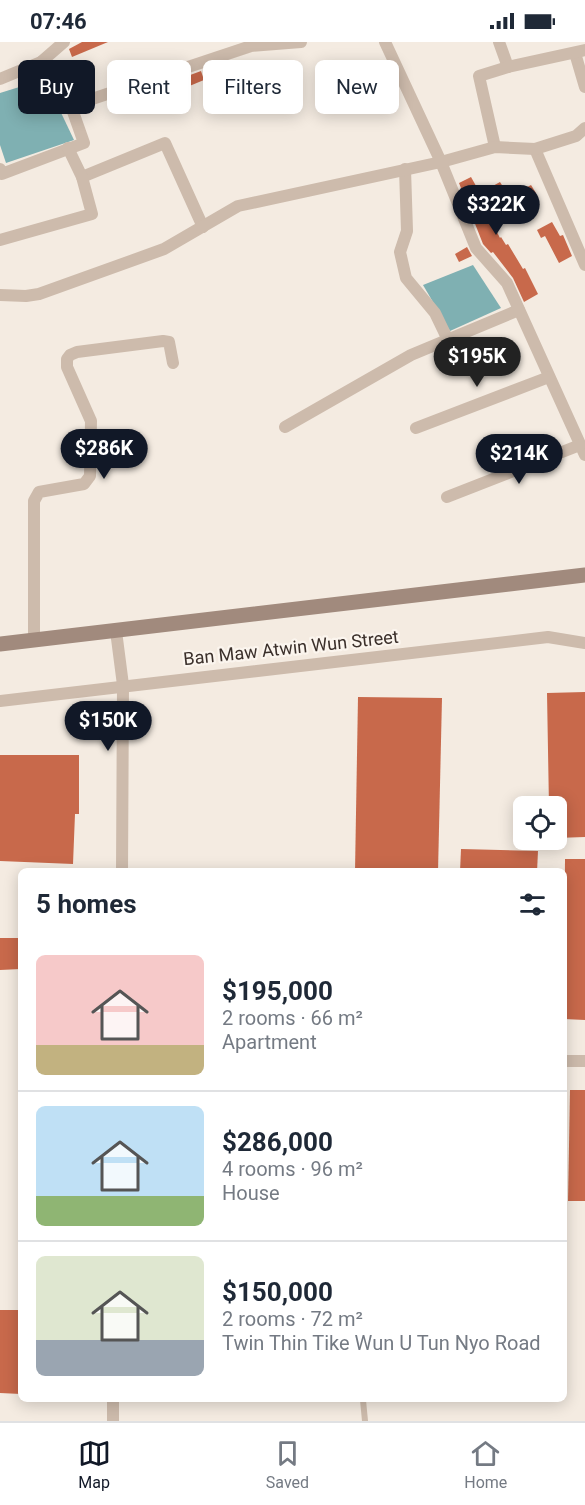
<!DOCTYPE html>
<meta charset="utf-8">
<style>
:root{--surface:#fff;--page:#f6f6f7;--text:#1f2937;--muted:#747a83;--line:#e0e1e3;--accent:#111827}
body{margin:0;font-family:Roboto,sans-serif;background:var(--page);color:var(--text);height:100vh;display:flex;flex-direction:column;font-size:22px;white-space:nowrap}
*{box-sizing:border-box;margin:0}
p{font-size:20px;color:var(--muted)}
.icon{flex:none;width:33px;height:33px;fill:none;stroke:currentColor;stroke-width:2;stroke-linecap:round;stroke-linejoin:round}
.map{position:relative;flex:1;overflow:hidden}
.panel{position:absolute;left:18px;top:826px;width:549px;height:534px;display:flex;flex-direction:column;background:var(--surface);border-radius:9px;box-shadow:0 3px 15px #0003}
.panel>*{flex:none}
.hud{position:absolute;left:18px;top:18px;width:549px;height:54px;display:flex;gap:12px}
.tools{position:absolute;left:513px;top:754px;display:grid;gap:12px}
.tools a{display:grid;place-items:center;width:54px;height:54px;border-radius:9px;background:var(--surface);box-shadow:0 3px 15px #0003;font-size:30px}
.price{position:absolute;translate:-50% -51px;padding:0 14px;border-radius:21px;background:var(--accent);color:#fff;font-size:20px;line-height:39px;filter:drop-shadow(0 2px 3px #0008)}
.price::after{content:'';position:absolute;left:50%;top:36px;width:18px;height:14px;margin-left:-9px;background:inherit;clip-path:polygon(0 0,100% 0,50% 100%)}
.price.selected{background:#222;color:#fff}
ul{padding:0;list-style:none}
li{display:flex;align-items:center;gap:18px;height:150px;padding:0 18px}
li+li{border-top:2px solid var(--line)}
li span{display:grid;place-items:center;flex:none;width:168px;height:120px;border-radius:9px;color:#555}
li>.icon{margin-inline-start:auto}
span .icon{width:72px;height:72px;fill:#fffc;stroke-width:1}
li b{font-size:26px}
h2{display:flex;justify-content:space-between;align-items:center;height:72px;padding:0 18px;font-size:26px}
.chip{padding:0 21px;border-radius:9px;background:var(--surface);box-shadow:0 3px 15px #0003;font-size:21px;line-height:54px}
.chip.selected{background:var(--accent);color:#fff}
.status{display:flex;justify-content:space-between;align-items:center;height:42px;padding:0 30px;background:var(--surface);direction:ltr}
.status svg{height:16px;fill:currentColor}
.tabs{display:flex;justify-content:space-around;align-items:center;height:84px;border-top:2px solid var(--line);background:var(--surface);font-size:16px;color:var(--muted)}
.tabs a{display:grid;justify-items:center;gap:3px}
.tabs .selected{color:var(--accent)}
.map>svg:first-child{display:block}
</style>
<div class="status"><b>07:46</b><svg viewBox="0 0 49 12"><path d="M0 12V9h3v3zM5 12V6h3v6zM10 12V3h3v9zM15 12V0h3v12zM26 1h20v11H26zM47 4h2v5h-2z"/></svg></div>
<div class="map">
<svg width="585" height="1379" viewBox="0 0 585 1379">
<rect width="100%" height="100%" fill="#f4ebe1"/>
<!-- water -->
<g fill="#7fb0b2">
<polygon points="45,37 74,98 6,121 0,103 0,51"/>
<polygon points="473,223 501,266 450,289 423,243"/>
</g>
<!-- building -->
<g fill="#c8694b">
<polygon points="82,0 108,0 72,15 69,7"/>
<polygon points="201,29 204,38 170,52 166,42"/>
<polygon points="471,135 480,151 500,140 505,148 482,161 500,196 501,195 506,203 508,202 523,227 525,226 538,252 524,260 513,236 493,210 491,211 483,202 459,141"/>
<polygon points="531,143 536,151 520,159 516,151"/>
<polygon points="552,180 560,194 563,193 572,214 559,221 545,194 541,196 537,188"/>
<polygon points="467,205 472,214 459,220 455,212"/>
<polygon points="585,650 585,795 556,796 556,765 549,765 547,651"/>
<polygon points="358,655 442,656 438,830 355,830"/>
<polygon points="0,713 79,713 79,772 75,772 73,822 0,819"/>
<polygon points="461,807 538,809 537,830 460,830"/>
<polygon points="565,817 585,817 585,978 564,977"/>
<polygon points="0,896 21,896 21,927 0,928"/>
<polygon points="570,1048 585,1048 585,1159 568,1159"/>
<polygon points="0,1268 21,1268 21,1352 0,1351"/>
</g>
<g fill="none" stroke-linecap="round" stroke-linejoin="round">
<!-- lane -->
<polyline stroke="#cdbbac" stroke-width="6" points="363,1358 365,1379"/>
<!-- street -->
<g stroke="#cdbbac" stroke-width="12">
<polyline points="385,0 441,120 476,206 507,241 585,413"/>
<polyline points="499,0 508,25"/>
<polyline points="575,11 585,45"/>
<polyline points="0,37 41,20 64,0"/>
<polyline points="71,64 251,4 301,0"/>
<polyline points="495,105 479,34 508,25 585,8"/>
<polyline points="535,107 585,223"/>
<polyline points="0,127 2,132 84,101 71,64 41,20"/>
<polyline points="405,127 407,189 400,210 406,236 435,271 448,298"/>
<polyline points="82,135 165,101 203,185"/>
<polyline points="0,198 92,172 82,135 68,106"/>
<polyline points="0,253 26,254 39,252 164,207 238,164 441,120 495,105 535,107 576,94 585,86"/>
<polyline points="285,385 411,313 519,268"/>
<polyline points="416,386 549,335"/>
<polyline points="447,455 580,403"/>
<polyline points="116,589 123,643 122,830"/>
<polyline points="34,598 34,459 39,450 84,442 90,434 91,379 67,325 67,317 70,313 77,310 163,299 169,300 173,321"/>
<polyline points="0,659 548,595 585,601"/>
<polyline points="564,1019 585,1019"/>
<polyline points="113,1379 113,1358"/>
</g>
<!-- secondary -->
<polyline stroke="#a18a7d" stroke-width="15" points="0,602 585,533"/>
</g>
<g text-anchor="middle" stroke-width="4.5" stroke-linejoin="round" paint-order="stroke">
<!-- street labels -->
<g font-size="18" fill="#3b302b" stroke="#fbf5ee">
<text transform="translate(291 606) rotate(-6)" y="6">Ban Maw Atwin Wun Street</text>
</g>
</g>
</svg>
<div class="tools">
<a><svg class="icon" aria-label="locate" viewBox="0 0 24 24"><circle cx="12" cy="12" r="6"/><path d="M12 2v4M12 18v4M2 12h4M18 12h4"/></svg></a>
</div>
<b class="price" style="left:496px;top:194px">$322K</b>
<b class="price selected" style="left:477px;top:346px">$195K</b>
<b class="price" style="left:104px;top:438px">$286K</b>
<b class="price" style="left:519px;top:443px">$214K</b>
<b class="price" style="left:108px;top:710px">$150K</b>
<div class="hud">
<a class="chip selected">Buy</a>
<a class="chip">Rent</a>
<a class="chip">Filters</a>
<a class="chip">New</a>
</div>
<section class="panel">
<h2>5 homes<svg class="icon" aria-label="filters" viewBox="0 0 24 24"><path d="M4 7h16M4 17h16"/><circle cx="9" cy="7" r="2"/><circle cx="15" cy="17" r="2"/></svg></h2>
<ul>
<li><span style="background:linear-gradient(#f6c9c9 75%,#c2b280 0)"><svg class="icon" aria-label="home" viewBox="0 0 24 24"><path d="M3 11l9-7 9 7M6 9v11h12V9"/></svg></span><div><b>$195,000</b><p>2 rooms · 66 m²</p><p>Apartment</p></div></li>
<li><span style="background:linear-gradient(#bfe0f5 75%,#8fb573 0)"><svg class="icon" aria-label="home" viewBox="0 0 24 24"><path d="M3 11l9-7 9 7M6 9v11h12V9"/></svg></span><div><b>$286,000</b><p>4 rooms · 96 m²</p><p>House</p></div></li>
<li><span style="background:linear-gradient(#dfe7d0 70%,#9aa5b1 0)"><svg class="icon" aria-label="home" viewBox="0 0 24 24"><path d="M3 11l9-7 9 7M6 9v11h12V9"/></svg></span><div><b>$150,000</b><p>2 rooms · 72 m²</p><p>Twin Thin Tike Wun U Tun Nyo Road</p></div></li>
</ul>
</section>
</div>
<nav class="tabs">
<a class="selected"><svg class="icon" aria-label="map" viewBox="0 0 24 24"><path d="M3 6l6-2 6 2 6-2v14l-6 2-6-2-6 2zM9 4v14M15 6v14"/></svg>Map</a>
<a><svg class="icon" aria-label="saved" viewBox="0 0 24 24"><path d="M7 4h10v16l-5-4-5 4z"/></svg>Saved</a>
<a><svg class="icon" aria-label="home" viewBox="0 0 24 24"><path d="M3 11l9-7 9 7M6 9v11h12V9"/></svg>Home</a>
</nav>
